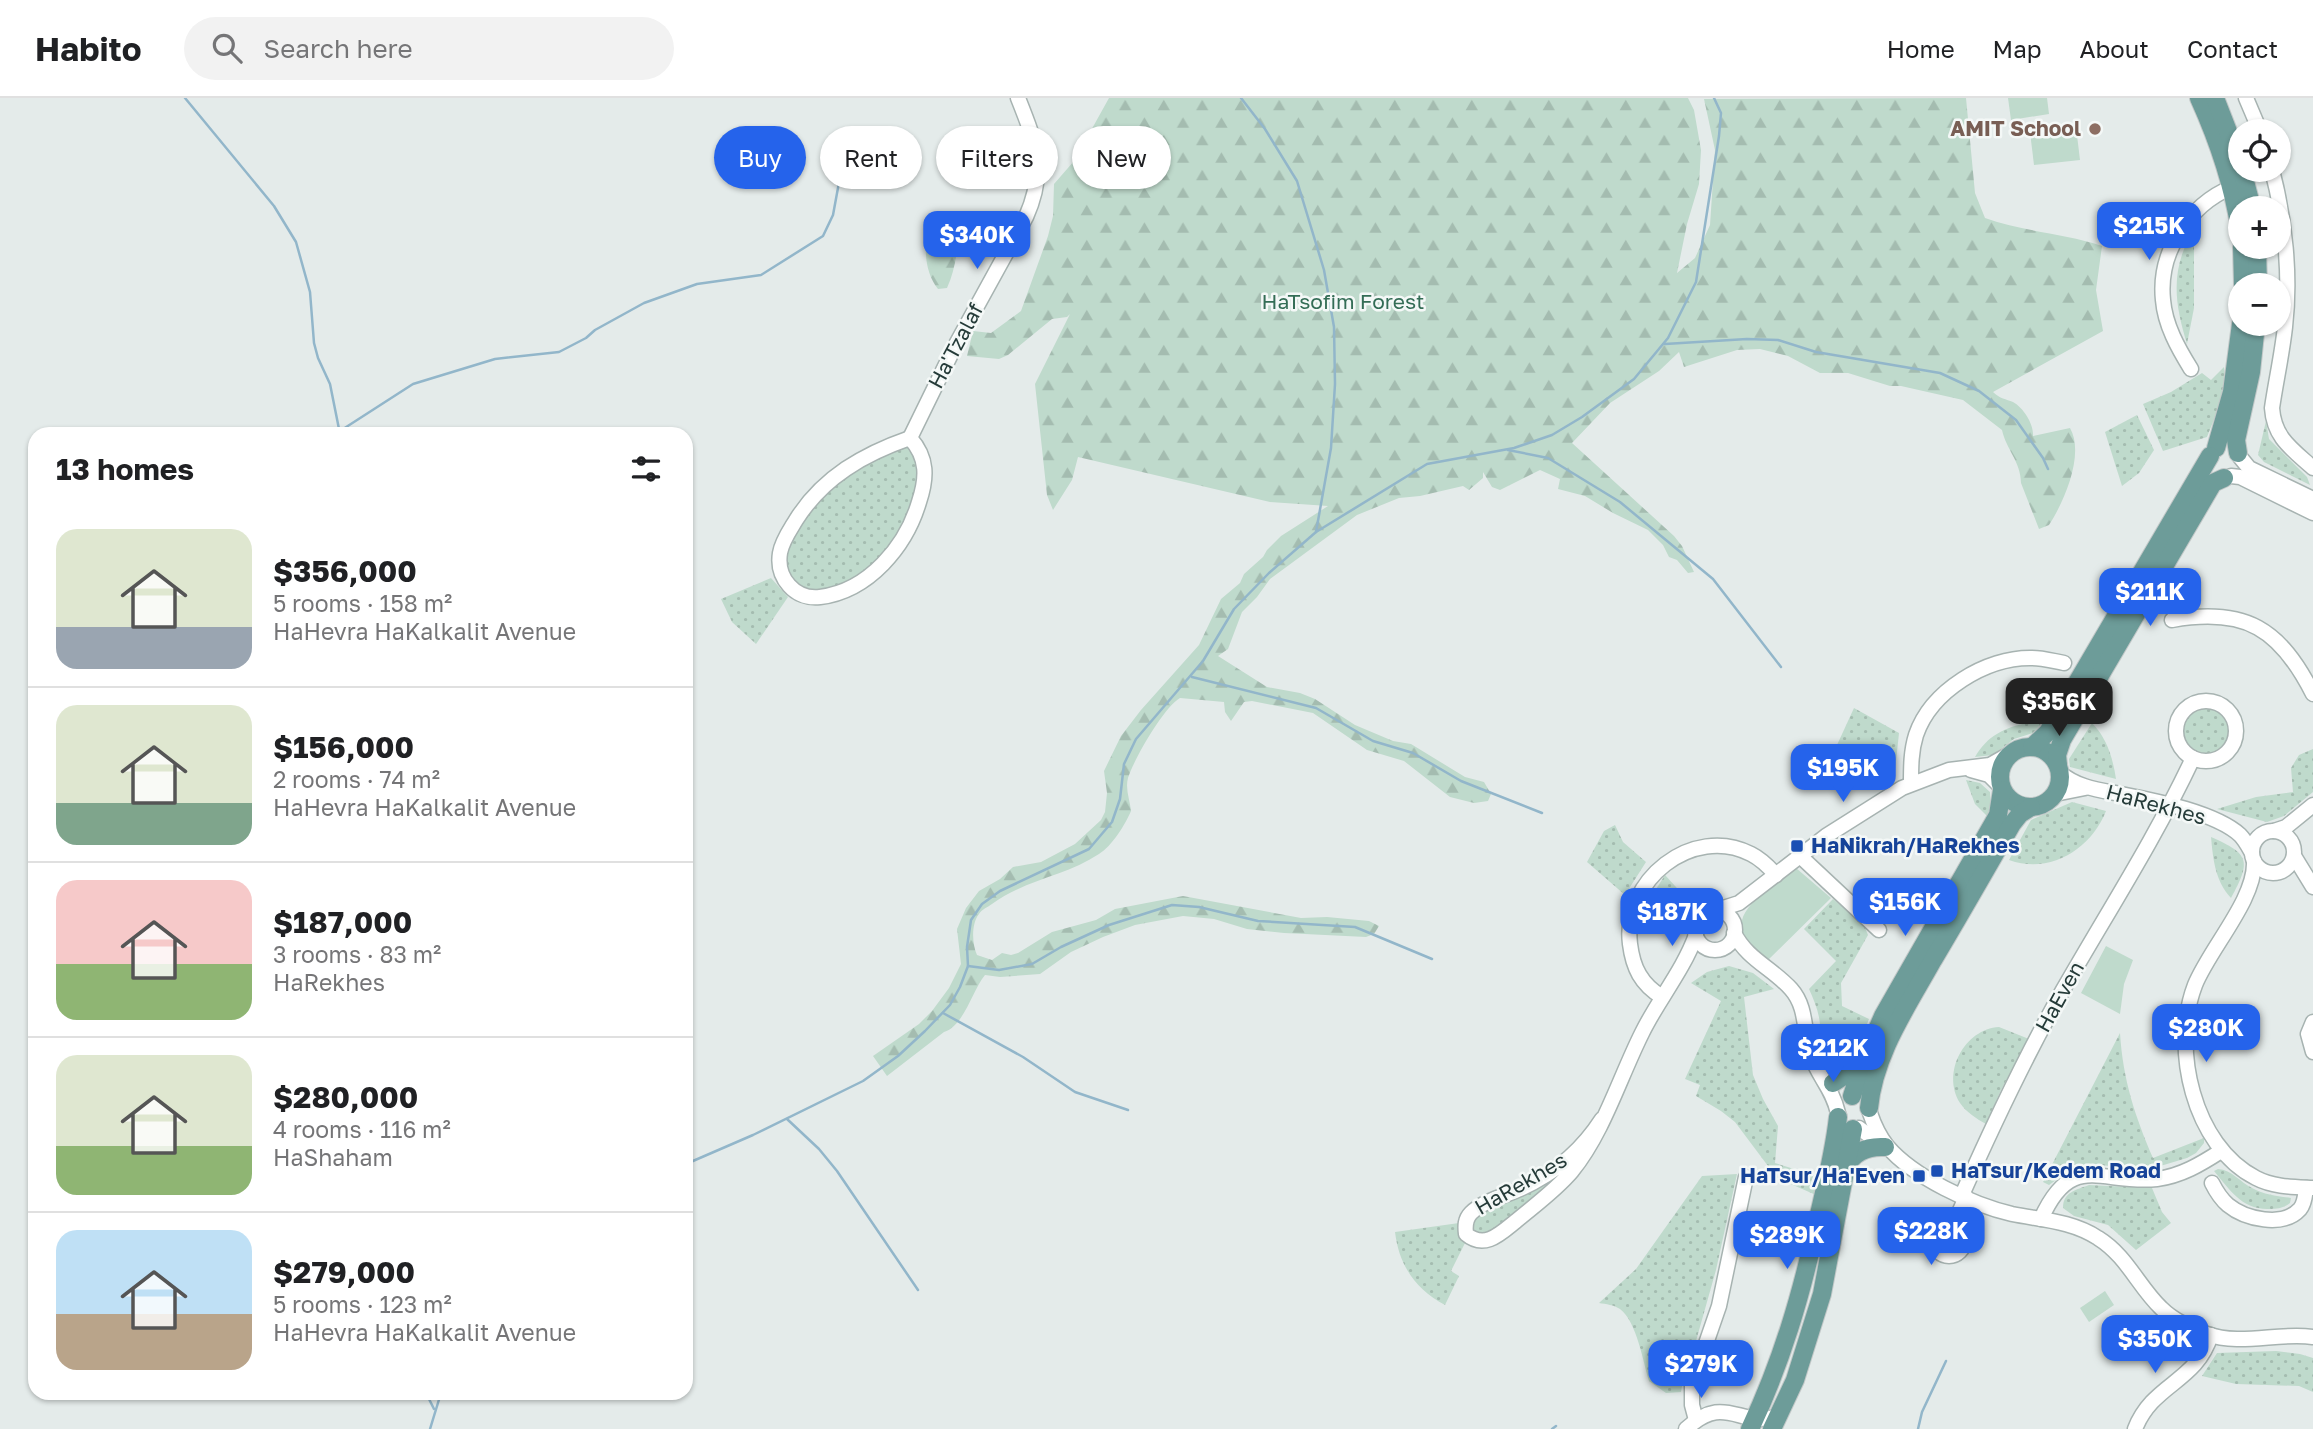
<!DOCTYPE html>
<meta charset="utf-8">
<style>
:root{--surface:#fff;--page:#f2f2f2;--text:#202124;--muted:#757577;--line:#e0e0e0;--accent:#2563eb}
body{margin:0;font-family:"Golos Text",sans-serif;background:var(--page);color:var(--text);height:100vh;display:flex;flex-direction:column;font-size:26px;white-space:nowrap}
*{box-sizing:border-box;margin:0}
p{font-size:23px;color:var(--muted)}
.icon{flex:none;width:38px;height:38px;fill:none;stroke:currentColor;stroke-width:2;stroke-linecap:round;stroke-linejoin:round}
.map{position:relative;flex:1;overflow:hidden}
.sheet{position:absolute;left:28px;top:329px;width:665px;height:973px;display:flex;flex-direction:column;background:var(--surface);border-radius:21px;box-shadow:0 2px 5px #0004}
.sheet>*{flex:none}
.hud{position:absolute;left:714px;top:28px;width:665px;height:63px;display:flex;gap:14px}
.buttons{position:absolute;left:2228px;top:21px;display:grid;gap:14px}
.buttons a{display:grid;place-items:center;width:63px;height:63px;border-radius:50%;background:var(--surface);box-shadow:0 2px 5px #0004;font-size:35px}
.price{position:absolute;translate:-50% -60px;padding:0 16px;border-radius:14px;background:var(--accent);color:#fff;font-size:23px;line-height:46px;filter:drop-shadow(0 2px 4px #0008)}
.price::after{content:'';position:absolute;left:50%;top:42px;width:21px;height:16px;margin-left:-10px;background:inherit;clip-path:polygon(0 0,100% 0,50% 100%)}
.price.active{background:#222;color:#fff}
ul{padding:0;list-style:none}
li{display:flex;align-items:center;gap:21px;height:175px;padding:0 28px}
li+li{border-top:2px solid var(--line)}
li span{display:grid;place-items:center;flex:none;width:196px;height:140px;border-radius:21px;color:#555}
li>.icon{margin-inline-start:auto}
span .icon{width:84px;height:84px;fill:#fffc;stroke-width:1}
li b{font-size:30px}
h2{display:flex;justify-content:space-between;align-items:center;height:84px;padding:0 28px;font-size:30px}
.pill{padding:0 24px;border-radius:32px;background:var(--surface);box-shadow:0 2px 5px #0004;font-size:24px;line-height:63px}
.pill.active{background:var(--accent);color:#fff}
header{display:flex;align-items:center;gap:42px;box-sizing:border-box;height:98px;padding:0 35px;background:var(--surface);border-bottom:2px solid var(--line)}
header strong{font-size:33px}
nav{display:flex;gap:38px;margin-inline-start:auto;font-size:24px}
.search{width:490px;height:63px;background:var(--page);display:flex;align-items:center;gap:18px;box-sizing:border-box;padding:0 24px;border-radius:38px;color:var(--muted);font-size:26px}
.map>svg:first-child{display:block}
</style>
<header>
<strong>Habito</strong>
<div class="search"><svg class="icon" aria-label="search" viewBox="0 0 24 24"><circle cx="10" cy="10" r="6"/><path d="M15 15l6 6"/></svg>Search here</div>
<nav><a>Home</a><a>Map</a><a>About</a><a>Contact</a></nav>
</header>
<div class="map">
<svg width="2313" height="1331" viewBox="0 0 2313 1331">
<defs>
<pattern id="forest-firs" width="22" height="20" patternUnits="userSpaceOnUse" patternTransform="scale(1.75)"><rect width="22" height="20" fill="#bfdacc"/><path d="M5 1l3.5 6h-7zM16 11l3.5 6h-7z" fill="#a4bcb0"/></pattern>
<pattern id="park-dots" width="8" height="8" patternUnits="userSpaceOnUse" patternTransform="scale(1.75)"><rect width="8" height="8" fill="#bfdacc"/><path d="M2 2h.1M6 6h.1" fill="none" stroke="#a4bcb0" stroke-width="1.8" stroke-linecap="round"/></pattern>
</defs>
<rect width="100%" height="100%" fill="#e4ebea"/>
<!-- green -->
<g fill="#bfdacc">
<polygon points="2008,0 2047,0 2049,16 2011,22"/>
<polygon points="2076,29 2080,62 2034,67 2030,34"/>
<path d="M 1796,770 L 1831,800 L 1768,862 C 1730,834 1735,817 1769,790 C 1777,783 1786,774 1796,770 Z"/>
<polygon points="2106,848 2133,862 2124,886 2120,916 2081,895"/>
<polygon points="2105,1193 2114,1207 2089,1224 2080,1210"/>
</g>
<!-- forest -->
<g fill="url(#forest-firs)">
<path d="M 1109,0 L 1688,0 L 1694,12 L 1701,52 L 1699,86 L 1687,126 L 1677,175 L 1695,160 L 1710,127 L 1715,52 L 1704,1 L 1966,0 L 1975,95 L 1985,120 C 2024,134 2064,135 2102,148 L 2096,192 L 2103,233 L 1993,294 C 2000,301 2006,301 2013,304 C 2024,310 2034,327 2033,338 L 2070,330 C 2085,356 2064,404 2049,427 L 2039,431 L 2021,385 C 2021,364 2006,351 2002,332 L 1963,302 L 1901,288 L 1890,288 L 1848,275 L 1820,275 L 1788,258 L 1760,251 L 1737,252 L 1684,269 L 1679,254 L 1659,273 L 1610,305 L 1572,345 L 1674,438 L 1682,448 L 1694,474 L 1688,475 L 1677,462 L 1669,459 L 1663,447 L 1648,432 L 1613,415 L 1585,398 L 1558,391 L 1560,381 L 1540,372 L 1500,392 L 1492,389 L 1483,374 L 1483,380 L 1469,392 L 1463,388 L 1420,398 L 1399,400 L 1357,417 L 1270,481 L 1257,499 L 1242,514 L 1228,551 L 1218,558 L 1267,589 L 1300,595 L 1315,601 L 1355,627 L 1393,643 L 1411,646 L 1465,679 L 1484,684 L 1491,696 L 1488,703 L 1474,705 L 1450,699 L 1404,663 L 1367,652 L 1313,615 L 1252,603 L 1244,604 L 1231,623 L 1225,614 L 1224,604 L 1180,600 C 1164,609 1134,661 1128,680 C 1125,691 1130,702 1131,713 C 1125,727 1112,748 1099,756 C 1066,778 1024,782 992,806 C 988,809 982,811 979,816 C 971,826 972,846 977,857 L 992,862 L 1002,855 L 1011,857 L 1018,855 L 1052,834 L 1096,822 L 1115,811 L 1183,798 L 1301,820 L 1327,819 L 1369,823 L 1379,828 L 1374,836 L 1366,839 L 1284,835 L 1247,831 L 1214,821 L 1183,818 L 1135,827 L 1103,839 L 1071,854 L 1040,876 L 1000,879 L 985,877 C 972,893 964,928 944,934 L 887,978 L 873,958 L 919,926 L 932,913 L 949,890 L 961,866 L 957,831 L 966,810 L 979,793 L 1000,781 L 1013,769 L 1041,764 L 1075,746 L 1101,722 L 1105,714 L 1107,695 L 1104,673 L 1121,638 L 1141,612 L 1199,547 L 1221,501 L 1240,485 L 1244,476 L 1263,459 L 1267,452 L 1281,438 L 1328,408 L 1270,404 L 1078,359 L 1072,382 L 1053,412 L 1047,397 L 1035,286 L 1070,216 L 1067,219 L 1052,221 L 1008,257 L 999,261 L 967,258 L 973,233 L 991,235 L 1021,213 L 1048,138 L 1053,118 L 1054,86 L 1074,63 Z"/>
<path d="M 948,117 L 958,124 C 959,146 956,170 947,190 L 938,191 C 923,173 922,139 934,119 Z"/>
</g>
<!-- park -->
<g fill="url(#park-dots)">
<path d="M 2194,131 L 2194,210 L 2187,246 C 2174,204 2170,171 2194,131 Z"/>
<path d="M 2224,269 C 2228,291 2215,319 2207,339 L 2163,353 L 2143,306 L 2171,294 L 2202,275 L 2211,282 Z"/>
<polygon points="2137,317 2154,352 2139,375 2122,388 2105,334"/>
<polygon points="2266,323 2269,341 2307,379 2310,387 2264,364 2258,357"/>
<path d="M 909,347 C 924,369 919,400 905,422 C 899,433 894,445 886,455 C 869,476 809,513 790,478 C 782,465 788,450 794,438 C 823,387 856,368 909,347 Z"/>
<polygon points="771,480 788,499 756,546 732,524 721,501"/>
<circle cx="2206" cy="633" r="26"/>
<polygon points="1854,610 1899,635 1895,673 1871,684 1837,647"/>
<path d="M 2028,625 L 2041,626 L 2033,635 L 2014,641 L 1993,657 L 1975,659 C 1987,638 2005,629 2028,625 Z"/>
<path d="M 2092,625 C 2107,640 2113,661 2116,681 L 2070,669 L 2069,661 Z"/>
<polygon points="2313,651 2313,694 2284,718 2267,724 2217,711 2256,699 2293,694 2291,670 2299,657"/>
<polygon points="1966,682 1980,685 1990,694 1991,709 1987,718 1975,706"/>
<path d="M 2072,704 L 2106,713 C 2091,751 2050,777 2009,762 L 2031,722 Z"/>
<polygon points="1615,727 1623,744 1646,764 1625,797 1587,764 1604,733"/>
<path d="M 2211,739 C 2250,756 2251,763 2231,800 C 2215,783 2213,761 2211,739 Z"/>
<polygon points="1665,777 1697,812 1688,825 1646,807"/>
<path d="M 1833,801 L 1864,827 L 1868,837 L 1841,885 L 1842,908 L 1869,921 C 1864,933 1852,979 1833,968 C 1826,963 1821,953 1820,944 C 1819,936 1820,942 1820,933 C 1821,919 1815,904 1809,891 L 1836,863 L 1804,831 Z"/>
<polygon points="1729,868 1753,875 1774,891 1744,899 1753,977 1763,1001 1778,1028 1775,1065 1820,1079 1816,1097 1777,1080 1735,1024 1721,1013 1696,998 1700,987 1685,981 1721,903 1691,885 1707,874"/>
<path d="M 1999,929 L 2029,941 L 2001,992 L 1986,1026 C 1977,1021 1966,1014 1960,1005 C 1941,974 1965,931 1999,929 Z"/>
<path d="M 2120,935 C 2123,982 2135,1018 2153,1060 L 2204,1040 L 2204,1045 L 2196,1055 L 2187,1060 L 2147,1072 L 2091,1066 L 2076,1068 L 2049,1087 L 2043,1084 Z"/>
<polygon points="1575,1064 1493,1135 1476,1139 1470,1127 1475,1117"/>
<path d="M 2218,1071 C 2232,1072 2240,1084 2252,1090 C 2265,1097 2277,1098 2291,1100 L 2290,1105 C 2284,1110 2277,1111 2269,1111 C 2242,1112 2229,1091 2214,1073 Z"/>
<path d="M 1737,1076 L 1716,1172 L 1696,1243 C 1695,1261 1683,1276 1681,1294 L 1666,1295 L 1649,1283 C 1643,1264 1637,1224 1620,1211 C 1614,1207 1606,1206 1599,1205 L 1636,1171 L 1702,1078 Z"/>
<path d="M 2089,1087 L 2152,1090 L 2162,1114 L 2171,1125 L 2136,1152 L 2108,1127 L 2074,1118 L 2063,1110 C 2063,1094 2076,1092 2089,1087 Z"/>
<path d="M 1459,1125 L 1466,1143 L 1451,1173 L 1459,1178 L 1445,1207 C 1415,1191 1399,1167 1395,1134 Z"/>
<polygon points="2276,1253 2300,1256 2313,1260 2313,1294 2299,1288 2236,1286 2202,1278 2217,1255"/>
</g>
<g fill="none" stroke-linecap="round" stroke-linejoin="round">
<!-- stream -->
<g stroke="#92b6ca" stroke-width="2.5">
<polyline points="185,0 274,108 296,144 310,194 314,245 318,260 330,286 340,336"/>
<polyline points="1241,0 1265,31 1297,83 1324,172 1334,229 1335,286 1331,350 1316,434"/>
<polyline points="1665,246 1747,241 1778,242 1816,254 1940,275 1979,293 2016,322 2043,360 2048,371"/>
<polyline points="340,333 413,286 495,261 559,254 586,240 595,232 644,205 697,186 761,177 823,138 833,117 840,79 843,40"/>
<polyline points="1508,352 1548,360 1620,404 1713,481 1781,569"/>
<polyline points="1192,579 1316,610 1373,643 1413,655 1461,683 1542,715"/>
<polyline points="968,868 999,872 1032,866 1061,849 1109,827 1172,807 1199,809 1258,823 1355,829 1432,861"/>
<polyline points="943,915 1023,959 1075,994 1128,1012"/>
<polyline points="787,1021 819,1051 837,1073 918,1192"/>
<polyline points="686,1066 753,1037 863,983 898,958 925,933 950,907 960,889 968,868 967,849 971,822 982,806 1000,793 1089,751 1112,724 1120,701 1124,666 1136,641 1203,563 1234,511 1269,475 1316,434 1427,366 1514,350 1552,337 1582,319 1634,281 1668,240 1696,184 1719,38 1721,15 1714,0"/>
<polyline points="426,1295 434,1311"/>
<polyline points="430,1331 441,1295"/>
<polyline points="1552,1331 1556,1328"/>
<polyline points="1918,1331 1922,1314 1946,1263"/>
</g>
<!-- minor casing -->
<g stroke="#a7b3b1" stroke-width="17">
<g id="minor">
<polyline points="2246,0 2260,33"/>
<path d="M 2272,72 C 2285,121 2291,178 2285,229 C 2282,256 2276,283 2272,310 C 2274,340 2292,351 2313,370"/>
<path d="M 2191,271 C 2178,250 2165,227 2163,202 C 2158,154 2189,107 2232,89"/>
<path d="M 910,340 C 928,360 927,380 919,404 C 906,448 869,493 820,499 C 795,502 776,480 780,455 C 782,443 790,432 796,422 C 823,379 864,356 910,340 Z"/>
<path d="M 910,340 L 954,250 L 1026,119 C 1047,72 1036,45 1018,0"/>
<polyline points="2240,359 2249,370 2313,401"/>
<polyline points="2231,378 2240,379 2313,415"/>
<path d="M 2172,522 C 2246,509 2280,531 2313,596"/>
<circle cx="2206" cy="633" r="30"/>
<polyline points="1971,672 1989,677 2001,689"/>
<path d="M 2059,674 C 2079,691 2101,692 2126,697 C 2157,703 2216,715 2240,737 C 2245,742 2248,748 2252,755"/>
<path d="M 1911,685 C 1911,669 1911,653 1916,637 C 1931,593 1986,559 2032,560 C 2043,560 2053,563 2064,565"/>
<polyline points="2055,696 2085,690"/>
<circle cx="2273" cy="754" r="21"/>
<polyline points="2274,733 2286,729 2313,707"/>
<polyline points="1800,758 1879,832"/>
<polyline points="2294,758 2313,789"/>
<path d="M 2254,763 C 2256,801 2210,850 2195,887 C 2171,949 2193,1048 2256,1080 C 2273,1089 2294,1089 2313,1090"/>
<polyline points="1717,812 1739,805 1826,738 1902,690 1949,672 1990,667 2013,654"/>
<circle cx="1715" cy="832" r="20"/>
<path d="M 1734,835 C 1747,861 1772,870 1791,891 C 1808,910 1803,935 1811,957 C 1818,979 1832,989 1838,1015"/>
<path d="M 1662,899 C 1641,886 1633,870 1630,846 C 1622,783 1692,726 1751,756 C 1761,761 1769,769 1776,777"/>
<polyline points="2313,924 2308,936 2313,954"/>
<path d="M 1870,1015 C 1874,1027 1879,1038 1887,1048 C 1913,1079 1973,1107 2012,1116 C 2042,1122 2072,1123 2098,1140 C 2127,1158 2138,1188 2161,1210 C 2174,1223 2191,1230 2207,1236 C 2240,1248 2279,1234 2313,1239"/>
<path d="M 1602,1021 C 1582,1052 1554,1076 1520,1091 C 1504,1098 1483,1103 1471,1115 C 1465,1121 1465,1128 1466,1136 C 1485,1152 1501,1135 1516,1123 C 1535,1107 1556,1092 1572,1073 C 1604,1033 1619,981 1642,935 C 1658,902 1683,873 1696,837"/>
<polyline points="1859,1030 1883,1048"/>
<path d="M 2212,1085 C 2216,1093 2221,1101 2228,1107 C 2245,1121 2283,1130 2300,1111 C 2305,1105 2305,1097 2306,1090"/>
<path d="M 1962,1097 C 1993,1027 2025,959 2063,892 C 2107,815 2155,741 2193,660"/>
<path d="M 2041,1121 C 2072,1052 2101,1087 2157,1081 C 2181,1078 2201,1066 2221,1053"/>
<polyline points="1953,1128 1966,1099"/>
<circle cx="1949" cy="1143" r="15"/>
<polyline points="1696,1322 1692,1307 1692,1286 1719,1208 1746,1079"/>
<path d="M 1686,1331 C 1726,1294 1739,1331 1778,1318"/>
<path d="M 2135,1331 C 2153,1285 2196,1285 2211,1237"/>
</g>
</g>
<!-- major casing -->
<g stroke="#c2c8c8" stroke-width="20">
<g id="major">
<path d="M 2199,0 C 2218,42 2233,86 2240,132"/>
<polyline points="2215,0 2240,64"/>
<polyline points="2242,72 2252,110"/>
<polyline points="2242,149 2243,187"/>
<polyline points="2257,149 2258,187"/>
<polyline points="2216,350 2232,294 2241,226"/>
<polyline points="2238,355 2236,342 2251,274 2256,226"/>
<circle cx="2030" cy="679" r="30"/>
<polyline points="2032,649 2048,634 2210,358"/>
<polyline points="2058,667 2057,657 2062,642 2213,385 2224,380"/>
<polyline points="1833,985 1850,974 1861,963"/>
<polyline points="1852,998 1863,964 1883,918 1998,717 2002,692"/>
<path d="M 1869,1010 C 1874,956 1907,909 1933,862 C 1960,817 1986,771 2012,726 L 2020,716 L 2031,709"/>
<path d="M 1846,1069 C 1854,1053 1868,1048 1885,1049"/>
<path d="M 1750,1331 C 1782,1263 1801,1198 1817,1125 C 1825,1090 1834,1055 1838,1019"/>
<polyline points="1772,1331 1795,1282 1822,1196 1853,1031"/>
</g>
</g>
<!-- minor -->
<use href="#minor" stroke="#fff" stroke-width="14"/>
<!-- major -->
<use href="#major" stroke="#6d9c99" stroke-width="18"/>
</g>
<!-- markers -->
<circle fill="#8d6e63" stroke="#f4f8f7" stroke-width="2.5" cx="2095" cy="31" r="7"/>
<g fill="#1a4fb4" stroke="#f4f8f7" stroke-width="2.5">
<rect x="1790" y="741" width="14" height="14" rx="3.5"/>
<rect x="1930" y="1066" width="14" height="14" rx="3.5"/>
<rect x="1912" y="1071" width="14" height="14" rx="3.5"/>
</g>
<g text-anchor="middle" stroke-width="5" stroke-linejoin="round" paint-order="stroke">
<!-- education labels -->
<g font-size="21" font-weight="bold" fill="#785e54" stroke="#f4f8f7" text-anchor="end">
<text x="2081" y="38">AMIT School</text>
</g>
<!-- park labels -->
<g font-size="21" fill="#346d56" stroke="#f4f8f7">
<text x="1343" y="211">HaTsofim Forest</text>
</g>
<!-- street labels -->
<g font-size="21" fill="#253b39" stroke="#f4f8f7">
<text transform="translate(956 248) rotate(-62)" y="7">Ha'Tzalaf</text>
<text transform="translate(2156 707) rotate(15)" y="7">HaRekhes</text>
<text transform="translate(2060 899) rotate(-61)" y="7">HaEven</text>
<text transform="translate(1521 1086) rotate(-30)" y="7">HaRekhes</text>
</g>
<!-- transit labels -->
<g font-size="21" font-weight="bold" fill="#164399" stroke="#f4f8f7" text-anchor="start">
<text x="1811" y="755">HaNikrah/HaRekhes</text>
<text x="1951" y="1080">HaTsur/Kedem Road</text>
<text x="1905" y="1085" text-anchor="end">HaTsur/Ha'Even</text>
</g>
</g>
</svg>
<div class="buttons">
<a><svg class="icon" aria-label="locate" viewBox="0 0 24 24"><circle cx="12" cy="12" r="6"/><path d="M12 2v4M12 18v4M2 12h4M18 12h4"/></svg></a>
<a>+</a>
<a>−</a>
</div>
<b class="price" style="left:2149px;top:164px">$215K</b>
<b class="price" style="left:977px;top:173px">$340K</b>
<b class="price" style="left:2150px;top:530px">$211K</b>
<b class="price active" style="left:2059px;top:640px">$356K</b>
<b class="price" style="left:1843px;top:706px">$195K</b>
<b class="price" style="left:1905px;top:840px">$156K</b>
<b class="price" style="left:1672px;top:850px">$187K</b>
<b class="price" style="left:2206px;top:966px">$280K</b>
<b class="price" style="left:1833px;top:986px">$212K</b>
<b class="price" style="left:1931px;top:1169px">$228K</b>
<b class="price" style="left:1787px;top:1173px">$289K</b>
<b class="price" style="left:2155px;top:1277px">$350K</b>
<b class="price" style="left:1701px;top:1302px">$279K</b>
<div class="hud">
<a class="pill active">Buy</a>
<a class="pill">Rent</a>
<a class="pill">Filters</a>
<a class="pill">New</a>
</div>
<section class="sheet">
<h2>13 homes<svg class="icon" aria-label="filters" viewBox="0 0 24 24"><path d="M4 7h16M4 17h16"/><circle cx="9" cy="7" r="2"/><circle cx="15" cy="17" r="2"/></svg></h2>
<ul>
<li><span style="background:linear-gradient(#dfe7d0 70%,#9aa5b1 0)"><svg class="icon" aria-label="home" viewBox="0 0 24 24"><path d="M3 11l9-7 9 7M6 9v11h12V9"/></svg></span><div><b>$356,000</b><p>5 rooms · 158 m²</p><p>HaHevra HaKalkalit Avenue</p></div></li>
<li><span style="background:linear-gradient(#dfe7d0 70%,#7fa58c 0)"><svg class="icon" aria-label="home" viewBox="0 0 24 24"><path d="M3 11l9-7 9 7M6 9v11h12V9"/></svg></span><div><b>$156,000</b><p>2 rooms · 74 m²</p><p>HaHevra HaKalkalit Avenue</p></div></li>
<li><span style="background:linear-gradient(#f6c9c9 60%,#8fb573 0)"><svg class="icon" aria-label="home" viewBox="0 0 24 24"><path d="M3 11l9-7 9 7M6 9v11h12V9"/></svg></span><div><b>$187,000</b><p>3 rooms · 83 m²</p><p>HaRekhes</p></div></li>
<li><span style="background:linear-gradient(#dfe7d0 65%,#8fb573 0)"><svg class="icon" aria-label="home" viewBox="0 0 24 24"><path d="M3 11l9-7 9 7M6 9v11h12V9"/></svg></span><div><b>$280,000</b><p>4 rooms · 116 m²</p><p>HaShaham</p></div></li>
<li><span style="background:linear-gradient(#bfe0f5 60%,#b9a48a 0)"><svg class="icon" aria-label="home" viewBox="0 0 24 24"><path d="M3 11l9-7 9 7M6 9v11h12V9"/></svg></span><div><b>$279,000</b><p>5 rooms · 123 m²</p><p>HaHevra HaKalkalit Avenue</p></div></li>
</ul>
</section>
</div>
